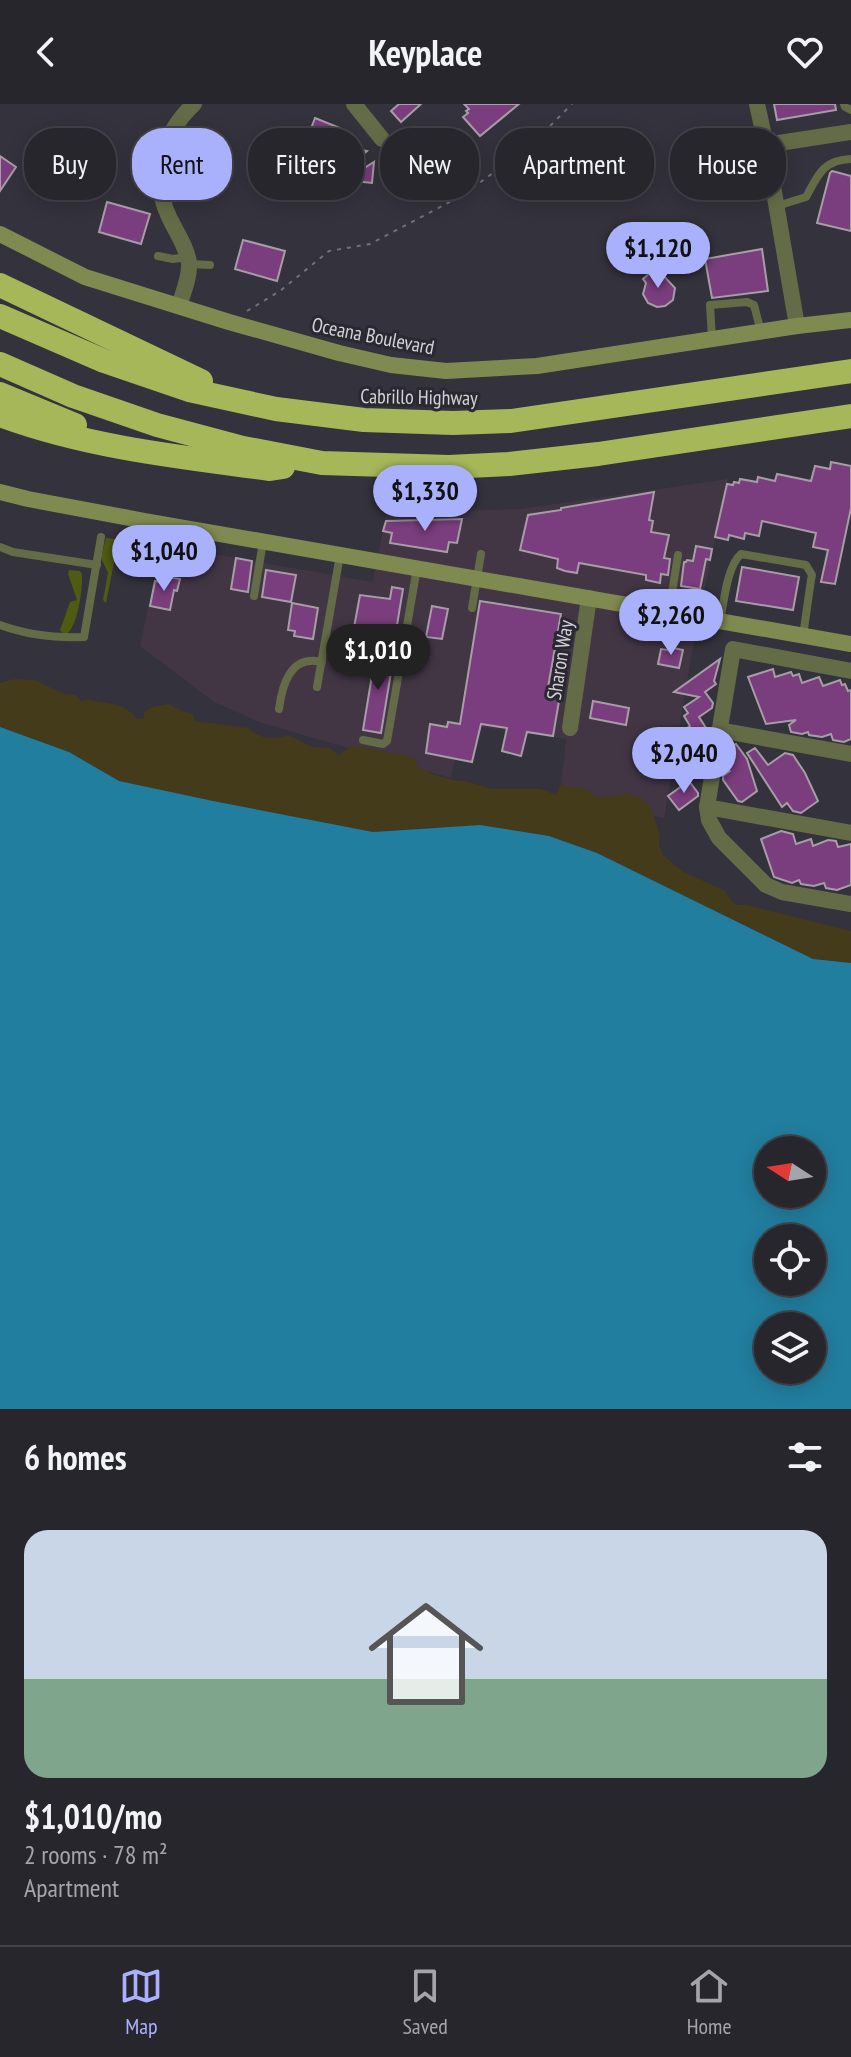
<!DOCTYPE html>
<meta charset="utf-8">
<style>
:root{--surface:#27262d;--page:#2f2e35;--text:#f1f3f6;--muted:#a4a5aa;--line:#434349;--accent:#a9b0fc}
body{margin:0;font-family:"PT Sans Narrow",sans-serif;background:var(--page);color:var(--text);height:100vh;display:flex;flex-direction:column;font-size:30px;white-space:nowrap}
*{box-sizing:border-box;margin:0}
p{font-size:26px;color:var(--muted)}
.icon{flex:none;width:44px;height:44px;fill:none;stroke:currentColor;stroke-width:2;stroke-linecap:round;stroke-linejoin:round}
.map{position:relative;height:1305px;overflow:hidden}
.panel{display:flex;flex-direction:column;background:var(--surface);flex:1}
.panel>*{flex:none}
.banner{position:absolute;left:24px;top:24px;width:804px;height:72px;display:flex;gap:16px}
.needle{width:52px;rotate:282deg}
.buttons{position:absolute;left:754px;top:1032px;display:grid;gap:16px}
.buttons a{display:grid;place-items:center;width:72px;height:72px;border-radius:50%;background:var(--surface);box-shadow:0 4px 20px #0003,0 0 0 2px var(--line);font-size:40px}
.price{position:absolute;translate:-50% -68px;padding:0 18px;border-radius:28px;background:var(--accent);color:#111;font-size:26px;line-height:52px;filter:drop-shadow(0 2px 4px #0008)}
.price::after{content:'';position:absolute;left:50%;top:48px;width:24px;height:18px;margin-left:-12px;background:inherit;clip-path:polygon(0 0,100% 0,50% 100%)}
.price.active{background:#222;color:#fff}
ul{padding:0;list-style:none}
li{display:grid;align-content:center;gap:16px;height:424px;padding:0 24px}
li span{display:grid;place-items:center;height:248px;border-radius:24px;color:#555}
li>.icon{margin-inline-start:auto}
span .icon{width:144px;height:144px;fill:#fffc;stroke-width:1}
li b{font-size:34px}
h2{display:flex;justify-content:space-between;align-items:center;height:96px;padding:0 24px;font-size:34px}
.tag{padding:0 28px;border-radius:32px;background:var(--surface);box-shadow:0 4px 20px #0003,0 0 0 2px var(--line);font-size:28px;line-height:72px}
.tag.active{background:var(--accent);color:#111}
header{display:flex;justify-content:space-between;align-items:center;height:104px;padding:0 24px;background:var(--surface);font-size:36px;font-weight:800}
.menu{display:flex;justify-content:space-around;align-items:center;height:112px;border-top:2px solid var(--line);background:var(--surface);font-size:22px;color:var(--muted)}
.menu a{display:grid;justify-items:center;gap:4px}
.menu .active{color:var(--accent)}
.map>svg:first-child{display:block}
</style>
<header><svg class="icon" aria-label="back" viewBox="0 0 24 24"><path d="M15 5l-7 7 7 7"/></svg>Keyplace<svg class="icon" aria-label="heart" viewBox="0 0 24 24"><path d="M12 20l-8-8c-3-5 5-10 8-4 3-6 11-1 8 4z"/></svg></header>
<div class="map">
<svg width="851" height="1305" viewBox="0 0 851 1305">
<rect width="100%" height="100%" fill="#34323c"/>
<!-- industrial -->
<polygon fill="#423645" points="728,375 695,531 664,714 560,691 566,635 462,620 451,674 262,619 214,598 140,542 161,441 373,478 386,410 520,405"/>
<!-- green -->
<g fill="#4f5a13">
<polygon points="106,434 116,435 118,438 106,499 103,496 108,469 101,454"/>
<path d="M 69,466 L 80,467 L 82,470 C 83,484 78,519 68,529 L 63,529 L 60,526 L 70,498 L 77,496 L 68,470 Z"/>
</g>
<!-- sand -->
<path fill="#443b1b" d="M 14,575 L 35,576 L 64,590 L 76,591 L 81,597 C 90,594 93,597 101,598 C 117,600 126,602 137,615 L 144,615 L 144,608 L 150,604 L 168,600 L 182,607 L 193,610 L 195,617 L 248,624 C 260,635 273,636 288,631 L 312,643 L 330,644 L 340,652 C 351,635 367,645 383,647 C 395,649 404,651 416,655 L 417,662 L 434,671 L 458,677 L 466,677 L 491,685 L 541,685 L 557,691 L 560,681 L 586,685 L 598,693 L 617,692 L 625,689 L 640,693 L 651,704 L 660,730 L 659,741 L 663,751 L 682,767 L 725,787 L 735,801 L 747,801 L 851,827 L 851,859 L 813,855 L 597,749 L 549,732 L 432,723 L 373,728 L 155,686 L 119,677 L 69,648 L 0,623 L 0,579 Z"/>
<!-- water -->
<path fill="#227e9f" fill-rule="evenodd" d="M 0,623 L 69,648 L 119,677 L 213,697 L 373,728 L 480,721 L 549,732 L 597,749 L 813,855 L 851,859 L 851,1305 L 0,1305 ZM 768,1046 L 812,1046 L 812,1090 L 768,1090 ZM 768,1134 L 812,1134 L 812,1178 L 768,1178 ZM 768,1222 L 812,1222 L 812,1266 L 768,1266 Z"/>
<!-- building -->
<g fill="#7a3d7d" stroke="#a69da6" stroke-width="2">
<polygon points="399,0 421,0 401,18 391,7"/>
<polygon points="464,0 519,0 480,32 463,13 468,9 466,7 469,5"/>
<polygon points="774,0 835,0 836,6 777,16"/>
<polygon points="315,14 340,24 334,40 367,47 345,66 350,73 374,58 372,79 336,75 337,65 301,51"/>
<polygon points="436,26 444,36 450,31 465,48 443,65 440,62 403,83 385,52 410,39 414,46"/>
<polygon points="0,52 16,63 0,87"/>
<polygon points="832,67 851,72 851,127 817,119 830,69"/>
<polygon points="107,98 150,110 141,140 99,128"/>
<polygon points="243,136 285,147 277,177 235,165"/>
<polygon points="762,145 768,187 712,194 705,155"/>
<polygon points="650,169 661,169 675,184 673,196 665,202 657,203 648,199 643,190 646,179 643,175"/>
<polygon points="831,358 851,362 851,404 835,480 821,478 828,446 813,443 816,429 762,417 759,432 745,429 744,435 729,431 728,436 715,433 727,380 733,381 734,378 739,379 740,375 757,378 758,373 775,377 777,370 811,377 815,362 830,365"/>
<polygon points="654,388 649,416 653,417 651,428 669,431 664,454 670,455 668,471 661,470 660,479 646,476 646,471 579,459 577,469 565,467 557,464 558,455 520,446 528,411 561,406 561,404"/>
<polygon points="462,415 457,439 449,438 447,448 390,439 392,429 383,427 386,417"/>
<polygon points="696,442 712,445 710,456 706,455 700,485 681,482 684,458 686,458 687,456 693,457"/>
<polygon points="236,454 252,457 248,488 231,485"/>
<polygon points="742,463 799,473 793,506 736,497"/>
<polygon points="266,466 296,471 291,498 262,493"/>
<polygon points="161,472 180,475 177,487 174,486 170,506 150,502 155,477 160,478"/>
<polygon points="392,483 403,485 396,527 380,524 379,533 353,529 360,491 390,495"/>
<polygon points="480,497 561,510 547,589 560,591 553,632 527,628 521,652 502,647 507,624 481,620 472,658 426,649 430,620 447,623 448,618 460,620"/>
<polygon points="292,499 318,504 313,535 294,532 295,527 288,526"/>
<polygon points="432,502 448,505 442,535 426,533"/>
<polygon points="669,543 683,546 679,564 658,560 661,545 668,546"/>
<polygon points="376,547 394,550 381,629 363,626"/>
<polygon points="720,555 714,577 716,580 705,588 713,599 712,604 699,613 708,627 707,634 699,639 705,648 704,656 694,663 678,639 683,633 680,629 690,622 684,612 688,609 684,603 699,593 674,588"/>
<polygon points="773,565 775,573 791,568 793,572 799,570 802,579 819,573 823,582 840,576 842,581 845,580 848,587 851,586 851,635 844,638 833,636 831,630 822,633 809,631 808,628 802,630 791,628 789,621 796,616 766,620 748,573"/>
<polygon points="593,597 629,604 626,621 590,614"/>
<polygon points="736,640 747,655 757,687 742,698 738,697 723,676 723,672 730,667 725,661 728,646"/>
<polygon points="755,644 768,661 785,649 793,651 805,669 818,697 801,709 793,707 787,699 782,703 747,649"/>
<polygon points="689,677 698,689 698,692 679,706 668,692"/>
<polygon points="781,727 793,730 796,740 811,735 813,742 828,736 836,737 838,743 851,740 851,781 837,786 826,784 824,779 814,782 801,780 799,776 792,779 774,773 761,735"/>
</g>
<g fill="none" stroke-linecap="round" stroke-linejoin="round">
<!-- path -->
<polyline stroke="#727079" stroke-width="2" stroke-dasharray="4 6" stroke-linecap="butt" points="247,207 280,187 329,147 370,140 463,91 531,41 572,0"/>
<!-- lane -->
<g stroke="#646c47" stroke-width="8">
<polyline points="844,0 845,3 851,6"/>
<path d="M 777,102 L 806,93 C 818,71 823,56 851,55"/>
<polyline points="158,152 173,155 187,153"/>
<polyline points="190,160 210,161"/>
<polyline points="712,234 710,201 747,198 754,201 761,228"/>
<polyline points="141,440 145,417"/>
<polyline points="0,443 13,448 97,461"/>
<polyline points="254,492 263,438"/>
<polyline points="472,504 481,450"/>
<polyline points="669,508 678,451"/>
<path d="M 720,517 C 724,498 727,462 741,450 L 806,461 L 812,471 L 811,476 L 803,532"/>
<path d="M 0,521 C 27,531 55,534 84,533 L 101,433"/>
<polyline points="317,583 340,451"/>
<path d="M 279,605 C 282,582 290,550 322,558"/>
<polyline points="363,636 383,640 387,637 417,464"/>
</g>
<!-- street -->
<g stroke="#646c47" stroke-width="16">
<polyline points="354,0 382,35"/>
<polyline points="757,0 766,41 797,222"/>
<polyline points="766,41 851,28"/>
<path d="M 179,202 C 183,189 190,173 189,159 C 187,143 176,128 169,113 C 150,73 162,30 194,0"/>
<polyline points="851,567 733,545 707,703 709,716 719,734 766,781 782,788 851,800"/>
<polyline points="570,624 589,494"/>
<polyline points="719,626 851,650"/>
<polyline points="707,703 851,729"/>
</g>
<!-- secondary -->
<g stroke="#7f8a50" stroke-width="16">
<polyline points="0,130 85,173 229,218 339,249 391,261 446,267 537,262 797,222 851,216"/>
<polyline points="0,388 28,395 145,417 851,540"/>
</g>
<!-- highway -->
<g stroke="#a6b759" stroke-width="24">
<polyline points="0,181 201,277"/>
<polyline points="0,212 104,257 189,286 276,305 364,316 453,319 511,317 851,267"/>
<polyline points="0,260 73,292 157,321 243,344 322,359 449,363 509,360 598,350 851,312"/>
<polyline points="0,290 75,321"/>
<path d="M 0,311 C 86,343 179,353 270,365 L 283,363"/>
</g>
</g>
<g text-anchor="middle" stroke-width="6" stroke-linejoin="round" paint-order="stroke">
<!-- street labels -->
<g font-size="20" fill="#d3d2d8" stroke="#2a2831">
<text transform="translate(373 232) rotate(11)" y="7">Oceana Boulevard</text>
<text transform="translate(419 293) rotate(1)" y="7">Cabrillo Highway</text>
<text transform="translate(560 556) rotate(-81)" y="7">Sharon Way</text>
</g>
</g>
</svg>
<div class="buttons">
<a><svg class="needle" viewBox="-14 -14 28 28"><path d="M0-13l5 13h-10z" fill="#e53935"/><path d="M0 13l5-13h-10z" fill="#a4a5aa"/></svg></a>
<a><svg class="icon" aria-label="locate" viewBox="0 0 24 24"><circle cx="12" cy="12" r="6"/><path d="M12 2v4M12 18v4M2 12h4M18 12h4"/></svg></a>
<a><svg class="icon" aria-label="layers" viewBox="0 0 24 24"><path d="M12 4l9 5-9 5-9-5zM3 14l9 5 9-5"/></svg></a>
</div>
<b class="price" style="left:658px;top:186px">$1,120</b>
<b class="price" style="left:425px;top:429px">$1,330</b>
<b class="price" style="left:164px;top:489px">$1,040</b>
<b class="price" style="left:671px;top:553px">$2,260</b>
<b class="price active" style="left:378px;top:588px">$1,010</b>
<b class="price" style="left:684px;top:691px">$2,040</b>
<div class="banner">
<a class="tag">Buy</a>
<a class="tag active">Rent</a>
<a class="tag">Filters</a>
<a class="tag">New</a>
<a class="tag">Apartment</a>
<a class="tag">House</a>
</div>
</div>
<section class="panel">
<h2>6 homes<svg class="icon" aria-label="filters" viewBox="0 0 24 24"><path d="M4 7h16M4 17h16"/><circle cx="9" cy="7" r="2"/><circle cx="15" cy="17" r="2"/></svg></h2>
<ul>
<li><span style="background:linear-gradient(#c9d6e8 60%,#7fa58c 0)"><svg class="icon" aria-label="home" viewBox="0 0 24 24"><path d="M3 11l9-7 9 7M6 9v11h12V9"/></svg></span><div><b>$1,010/mo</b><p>2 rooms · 78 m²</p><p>Apartment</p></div></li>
</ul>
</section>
<nav class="menu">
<a class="active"><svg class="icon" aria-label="map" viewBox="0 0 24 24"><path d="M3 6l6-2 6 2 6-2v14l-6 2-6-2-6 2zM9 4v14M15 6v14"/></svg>Map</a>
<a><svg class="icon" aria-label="saved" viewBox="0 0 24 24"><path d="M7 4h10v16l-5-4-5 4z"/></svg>Saved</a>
<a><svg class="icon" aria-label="home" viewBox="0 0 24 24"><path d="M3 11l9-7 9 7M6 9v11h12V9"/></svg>Home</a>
</nav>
